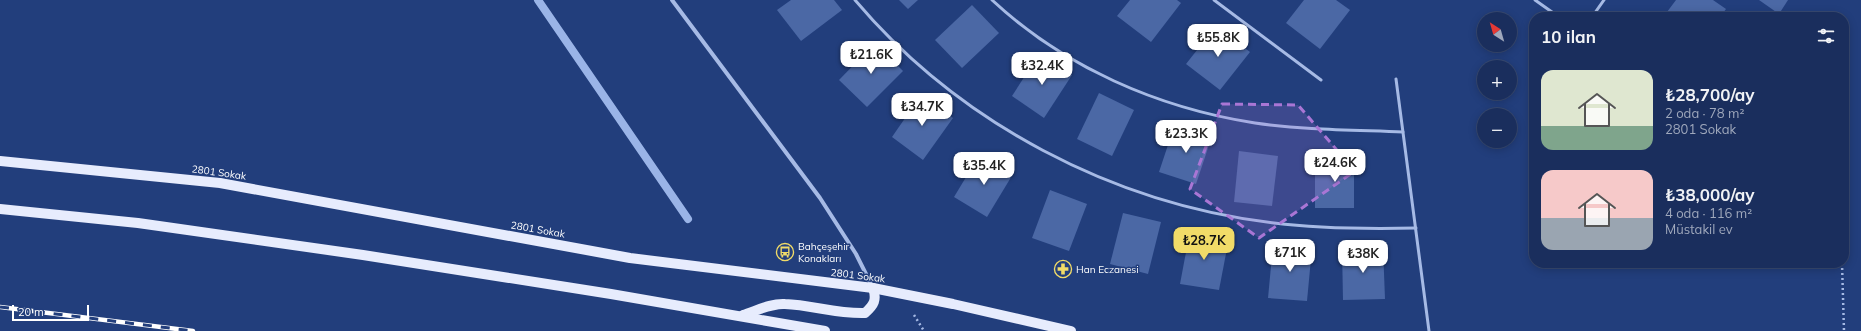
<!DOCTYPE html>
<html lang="tr">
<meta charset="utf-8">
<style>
:root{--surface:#1a2e5d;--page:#233663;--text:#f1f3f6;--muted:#9fa8bc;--line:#384a72;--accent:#f1db68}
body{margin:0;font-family:Mulish,sans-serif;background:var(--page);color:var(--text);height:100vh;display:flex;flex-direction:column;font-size:15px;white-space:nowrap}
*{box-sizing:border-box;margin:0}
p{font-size:13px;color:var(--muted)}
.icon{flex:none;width:22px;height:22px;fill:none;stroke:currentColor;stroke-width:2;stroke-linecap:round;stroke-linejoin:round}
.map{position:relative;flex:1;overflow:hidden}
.details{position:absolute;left:1529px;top:12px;width:320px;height:256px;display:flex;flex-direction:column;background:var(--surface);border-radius:16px;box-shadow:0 2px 10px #0003,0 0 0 1px var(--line)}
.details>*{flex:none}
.needle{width:26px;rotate:323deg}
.fabs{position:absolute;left:1477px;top:12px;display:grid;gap:8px}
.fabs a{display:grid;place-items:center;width:40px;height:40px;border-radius:50%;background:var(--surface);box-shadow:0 2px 10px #0003,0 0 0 1px var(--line);font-size:20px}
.scale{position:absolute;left:12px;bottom:10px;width:77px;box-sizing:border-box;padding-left:4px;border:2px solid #fff;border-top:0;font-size:11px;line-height:14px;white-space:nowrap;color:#fff;-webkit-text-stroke:3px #223e7c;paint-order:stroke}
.price{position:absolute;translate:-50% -34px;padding:0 9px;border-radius:8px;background:#fff;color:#222;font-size:13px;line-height:26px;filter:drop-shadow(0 1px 2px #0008)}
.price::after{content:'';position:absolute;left:50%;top:24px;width:12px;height:9px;margin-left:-6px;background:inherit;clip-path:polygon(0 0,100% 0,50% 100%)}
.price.active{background:var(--accent);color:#111}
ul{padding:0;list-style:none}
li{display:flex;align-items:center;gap:12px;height:100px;padding:0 12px}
li span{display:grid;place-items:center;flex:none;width:112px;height:80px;border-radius:12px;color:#555}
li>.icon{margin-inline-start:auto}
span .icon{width:48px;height:48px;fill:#fffc;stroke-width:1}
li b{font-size:17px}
h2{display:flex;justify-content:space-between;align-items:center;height:48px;padding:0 12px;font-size:17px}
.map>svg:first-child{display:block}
</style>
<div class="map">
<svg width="1861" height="331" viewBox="0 0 1861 331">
<rect width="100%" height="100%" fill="#223e7c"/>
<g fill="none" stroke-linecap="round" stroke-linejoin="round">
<!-- stream -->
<polyline stroke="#9ab4e7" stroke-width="8" points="538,0 688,219"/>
</g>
<!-- building -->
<g fill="#4b68a5">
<polygon points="791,0 834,0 842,10 801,41 777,10"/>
<polygon points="899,0 918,0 908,9"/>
<polygon points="1130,0 1177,0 1181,3 1151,42 1117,16"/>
<polygon points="1304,0 1336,0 1350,10 1320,49 1286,23"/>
<polygon points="1676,0 1713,0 1726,9 1720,17 1674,17 1667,12"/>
<polygon points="1759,0 1788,0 1779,14"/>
<polygon points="972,5 999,33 962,68 935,40"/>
<polygon points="1216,26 1250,52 1220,90 1186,64"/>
<polygon points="875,43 903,71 867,107 839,80"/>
<polygon points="1039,54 1072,75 1044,118 1012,96"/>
<polygon points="1099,93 1134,110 1112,156 1077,139"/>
<polygon points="921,95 953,118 923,160 892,137"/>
<polygon points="1175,124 1212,136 1196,184 1159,172"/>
<polygon points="1239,151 1278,156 1272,206 1234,202"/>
<polygon points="980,154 1013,174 987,217 954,197"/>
<polygon points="1354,157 1354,208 1315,208 1315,158"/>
<polygon points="1050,190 1087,204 1069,251 1032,238"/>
<polygon points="1123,213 1161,222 1148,274 1110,264"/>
<polygon points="1190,231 1229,238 1219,290 1180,284"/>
<polygon points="1273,245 1312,248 1307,301 1268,298"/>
<polygon points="1383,247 1385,299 1343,300 1342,248"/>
</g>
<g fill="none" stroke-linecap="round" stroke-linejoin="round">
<!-- path -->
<g stroke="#a6bae5" stroke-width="2.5" stroke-dasharray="2 3" stroke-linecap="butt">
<polyline points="1842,263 1844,331"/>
<polyline points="914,315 924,331"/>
</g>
<!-- service -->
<g stroke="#a6bae5" stroke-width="3">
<path d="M 855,0 C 959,123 1113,204 1274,223 C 1321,229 1368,229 1416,228"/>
<path d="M 992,0 C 1064,67 1158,108 1255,123 C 1303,130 1354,130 1403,132"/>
<polyline points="1214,0 1321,80"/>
<polyline points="1535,0 1559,17"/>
<polyline points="1592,17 1604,0"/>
<polyline points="1396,79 1429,331"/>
</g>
<!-- minor -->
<polyline stroke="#a6bae5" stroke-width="4" points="672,0 820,198 856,254 872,286"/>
<!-- primary -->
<g stroke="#e7ecfd" stroke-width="10">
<polyline points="0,161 220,183 630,258 873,288 953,304 1071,331"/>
<polyline points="0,209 138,223 363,255 611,294 825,331"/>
<path d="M 743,315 C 756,311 771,303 785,304 C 812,305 837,314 865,313 C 874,305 877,300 873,288"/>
</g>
<!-- rail casing -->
<g stroke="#fff" stroke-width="4.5">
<polyline id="rail" points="0,307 193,331"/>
</g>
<!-- rail -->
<use href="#rail" stroke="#223e7c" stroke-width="3" stroke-dasharray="9" stroke-linecap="butt"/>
</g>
<!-- marked area -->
<path fill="#a976d5" fill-opacity="0.2" stroke="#a976d5" stroke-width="3" stroke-dasharray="8 5" stroke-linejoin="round" d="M 1222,104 L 1298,105 L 1355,171 L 1259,238 L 1190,189 Z"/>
<!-- icons -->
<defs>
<g id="bus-ring" transform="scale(0.9)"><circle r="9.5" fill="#223e7c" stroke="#f1db68" stroke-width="1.5"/><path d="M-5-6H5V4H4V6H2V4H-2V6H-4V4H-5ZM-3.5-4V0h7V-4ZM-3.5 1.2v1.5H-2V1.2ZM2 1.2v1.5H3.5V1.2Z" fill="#f1db68"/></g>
<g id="pharmacy-ring" transform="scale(0.9)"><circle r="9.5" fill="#223e7c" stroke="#f1db68" stroke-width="1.5"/><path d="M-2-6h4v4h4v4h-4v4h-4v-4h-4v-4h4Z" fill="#f1db68"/></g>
</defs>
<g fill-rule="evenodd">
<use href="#bus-ring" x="785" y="252"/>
<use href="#pharmacy-ring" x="1063" y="269"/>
</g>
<g text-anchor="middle" stroke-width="3" stroke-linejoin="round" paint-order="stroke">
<!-- street labels -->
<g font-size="10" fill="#fff" stroke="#223e7c">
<text transform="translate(219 172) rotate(8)" y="4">2801 Sokak</text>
<text transform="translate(538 229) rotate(10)" y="4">2801 Sokak</text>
<text transform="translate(858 275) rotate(7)" y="4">2801 Sokak</text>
</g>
<!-- poi labels -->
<g font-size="10" fill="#fff" stroke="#223e7c" text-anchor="start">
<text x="798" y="250">Bahçeşehir<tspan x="798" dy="12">Konakları</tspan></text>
<text x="1076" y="273">Han Eczanesi</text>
</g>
</g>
</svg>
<div class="fabs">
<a><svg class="needle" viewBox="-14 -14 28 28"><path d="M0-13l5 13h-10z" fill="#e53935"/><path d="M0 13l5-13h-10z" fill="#9fa8bc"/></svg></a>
<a>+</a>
<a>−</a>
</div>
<div class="scale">20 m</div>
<b class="price" style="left:1218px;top:58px">₺55.8K</b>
<b class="price" style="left:871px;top:75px">₺21.6K</b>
<b class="price" style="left:1042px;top:86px">₺32.4K</b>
<b class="price" style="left:922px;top:127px">₺34.7K</b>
<b class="price" style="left:1186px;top:154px">₺23.3K</b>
<b class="price" style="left:1335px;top:183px">₺24.6K</b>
<b class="price" style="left:984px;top:186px">₺35.4K</b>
<b class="price active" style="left:1204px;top:261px">₺28.7K</b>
<b class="price" style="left:1290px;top:273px">₺71K</b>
<b class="price" style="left:1363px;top:274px">₺38K</b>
<section class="details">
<h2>10 ilan<svg class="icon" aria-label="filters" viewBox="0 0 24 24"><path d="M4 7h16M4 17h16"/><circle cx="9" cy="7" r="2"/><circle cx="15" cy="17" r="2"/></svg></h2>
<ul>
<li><span style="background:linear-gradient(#dfe7d0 70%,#7fa58c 0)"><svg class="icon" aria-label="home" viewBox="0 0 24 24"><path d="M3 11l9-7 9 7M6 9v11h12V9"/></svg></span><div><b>₺28,700/ay</b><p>2 oda · 78 m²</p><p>2801 Sokak</p></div></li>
<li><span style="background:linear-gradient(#f6c9c9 60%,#9aa5b1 0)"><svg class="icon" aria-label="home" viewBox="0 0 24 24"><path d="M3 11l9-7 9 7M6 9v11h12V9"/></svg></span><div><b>₺38,000/ay</b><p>4 oda · 116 m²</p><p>Müstakil ev</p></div></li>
</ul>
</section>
</div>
